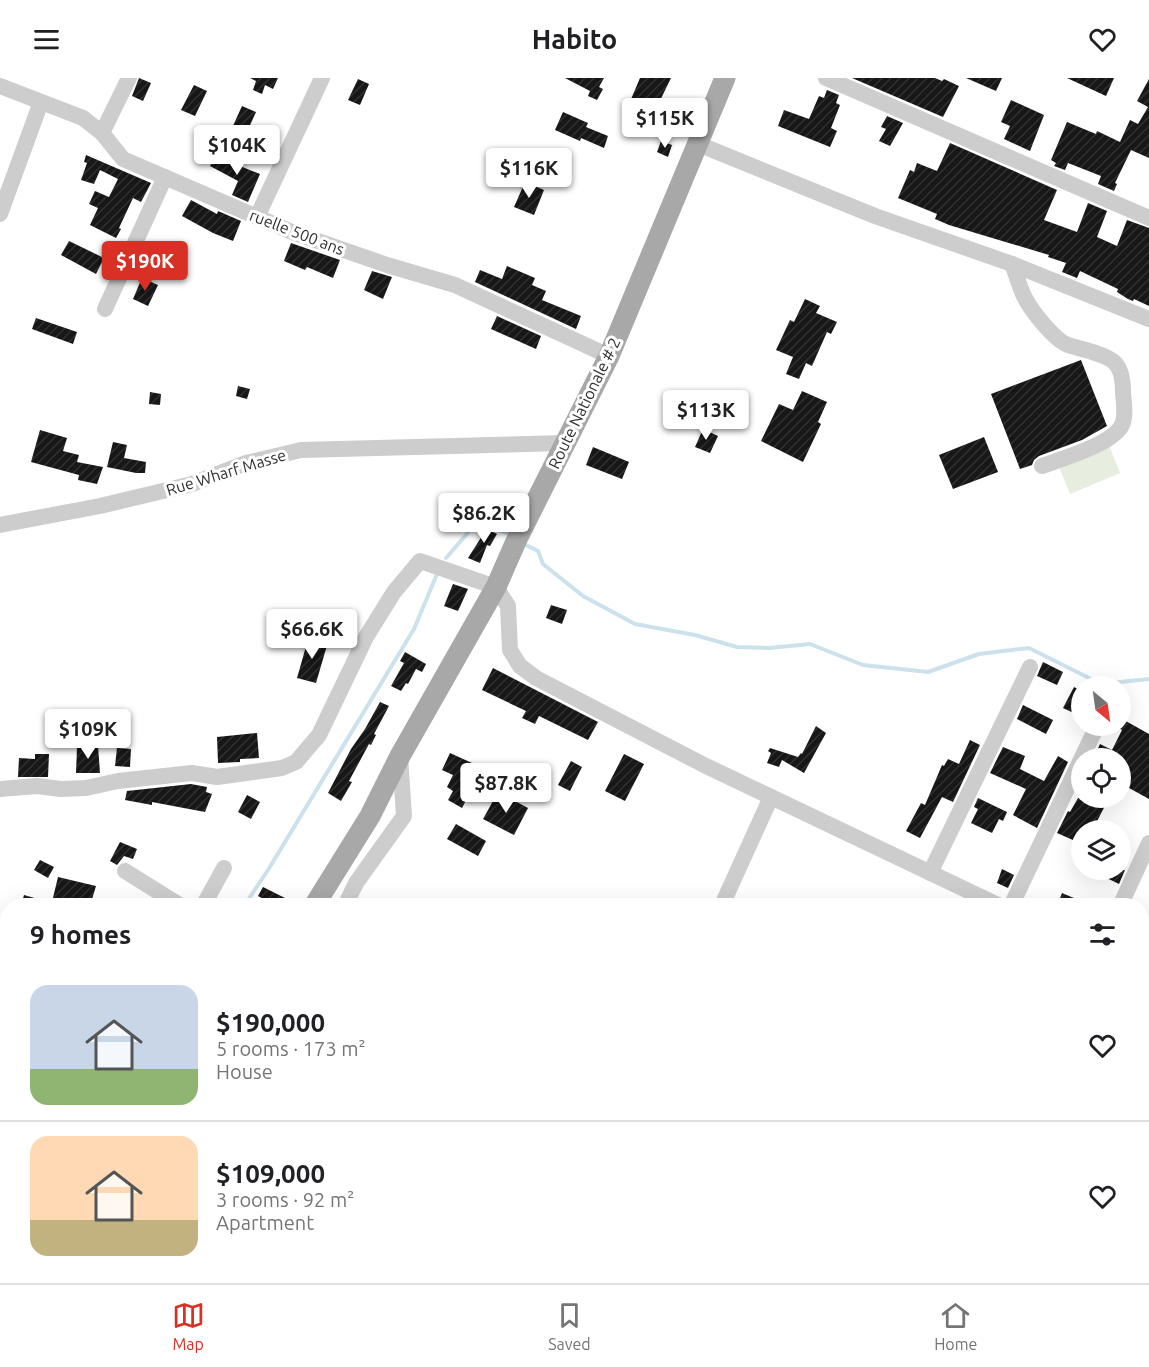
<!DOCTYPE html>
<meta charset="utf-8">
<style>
:root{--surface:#fff;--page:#f6f6f6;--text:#202124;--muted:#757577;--line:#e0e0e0;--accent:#d93025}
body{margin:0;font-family:Ubuntu,sans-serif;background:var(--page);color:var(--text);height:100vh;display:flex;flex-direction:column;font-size:22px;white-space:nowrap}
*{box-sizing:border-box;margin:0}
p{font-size:20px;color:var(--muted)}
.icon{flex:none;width:33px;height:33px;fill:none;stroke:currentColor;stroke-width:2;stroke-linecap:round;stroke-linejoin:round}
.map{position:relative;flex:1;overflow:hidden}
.side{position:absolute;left:0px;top:820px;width:1149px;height:386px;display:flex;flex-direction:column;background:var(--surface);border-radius:24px 24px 0 0;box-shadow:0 6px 24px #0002}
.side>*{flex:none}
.needle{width:39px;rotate:151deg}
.fabs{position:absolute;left:1071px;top:598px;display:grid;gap:12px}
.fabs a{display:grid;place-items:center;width:60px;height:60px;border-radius:50%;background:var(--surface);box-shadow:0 6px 24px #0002;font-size:30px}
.price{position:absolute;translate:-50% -51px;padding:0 14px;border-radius:6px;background:#fff;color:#222;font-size:20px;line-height:39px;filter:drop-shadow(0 2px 3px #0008)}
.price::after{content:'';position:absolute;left:50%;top:36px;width:18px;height:14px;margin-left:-9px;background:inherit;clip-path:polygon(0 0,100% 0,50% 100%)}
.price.active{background:var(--accent);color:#fff}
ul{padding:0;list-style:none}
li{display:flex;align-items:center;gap:18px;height:150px;padding:0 30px}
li+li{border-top:2px solid var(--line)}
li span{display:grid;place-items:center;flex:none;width:168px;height:120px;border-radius:18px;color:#555}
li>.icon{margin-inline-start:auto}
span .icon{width:72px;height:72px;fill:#fffc;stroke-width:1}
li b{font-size:26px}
h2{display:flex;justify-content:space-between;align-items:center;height:72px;padding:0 30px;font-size:26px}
header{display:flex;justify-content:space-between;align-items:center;height:78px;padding:0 30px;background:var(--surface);font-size:27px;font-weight:700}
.menu{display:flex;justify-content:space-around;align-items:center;height:84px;border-top:2px solid var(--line);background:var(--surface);font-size:16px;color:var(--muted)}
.menu a{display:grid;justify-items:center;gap:3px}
.menu .active{color:var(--accent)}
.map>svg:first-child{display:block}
</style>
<header><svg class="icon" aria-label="menu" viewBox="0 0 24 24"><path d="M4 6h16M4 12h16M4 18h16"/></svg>Habito<svg class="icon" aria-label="heart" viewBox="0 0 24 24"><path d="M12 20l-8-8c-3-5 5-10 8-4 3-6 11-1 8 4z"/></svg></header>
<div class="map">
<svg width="1149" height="1205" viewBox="0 0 1149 1205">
<defs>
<pattern id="building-hatch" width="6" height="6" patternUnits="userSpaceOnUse" patternTransform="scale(1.5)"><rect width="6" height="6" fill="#171717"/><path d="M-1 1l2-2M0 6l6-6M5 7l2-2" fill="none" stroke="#303030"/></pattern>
</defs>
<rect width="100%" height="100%" fill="#fff"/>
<!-- garden -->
<polygon fill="#e7eddf" points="1108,365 1120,395 1070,416 1058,386"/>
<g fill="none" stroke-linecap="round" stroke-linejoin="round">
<!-- stream -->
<g stroke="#cbe1ec" stroke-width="4">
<polyline points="526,467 538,473 543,486 583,518 635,546 695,557 737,569 769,570 810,566 863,587 928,594 979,576 1029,570 1101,606 1149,601"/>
<polyline points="446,480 478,443 506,455"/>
<polyline points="244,828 268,792 414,551 437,496"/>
<polyline points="0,1202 8,1190"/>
</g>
</g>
<!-- building -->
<g fill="url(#building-hatch)">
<polygon points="139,0 151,5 143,23 132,18"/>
<polygon points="250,0 278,0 273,11 265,7 262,16 253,12 256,3"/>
<polygon points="565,0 604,0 599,9 603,11 597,22 588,18 590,13"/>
<polygon points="640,0 671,0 653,37 629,26"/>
<polygon points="852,0 935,0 942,3 944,1 959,8 943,39"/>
<polygon points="966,0 1002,0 996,13"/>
<polygon points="1067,0 1114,0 1106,18"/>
<polygon points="358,1 369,6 360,27 348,22"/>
<polygon points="1149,1 1149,80 1131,72 1115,105 1117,106 1114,113 1098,106 1101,98 1068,85 1065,92 1054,88 1056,85 1051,82 1067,44 1096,56 1097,53 1120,64 1130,42 1138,46 1148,29 1137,23"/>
<polygon points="194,7 207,13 195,38 181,32"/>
<polygon points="827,12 839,17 836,25 840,27 831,50 837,53 830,69 778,48 784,32 809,41 819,18 824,20"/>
<polygon points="1011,22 1044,37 1030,73 1004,61 1010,48 1001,44"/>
<polygon points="242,28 256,34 246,56 232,50"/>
<polygon points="563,34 588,45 586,49 608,58 604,70 581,60 580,63 555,52"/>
<polygon points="648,36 673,47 666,62 641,51"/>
<polygon points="887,38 903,45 890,68 879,63 886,51 881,49"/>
<polygon points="661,63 672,67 668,79 657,74"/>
<polygon points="950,65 1057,112 1044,142 1077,154 1088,125 1107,133 1097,159 1117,168 1127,142 1149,150 1149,228 1134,221 1133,223 1128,221 1117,214 1118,211 1080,193 1077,200 1062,194 1066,185 1048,179 1049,177 949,147 935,141 937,136 898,120 910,92 914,94 917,85 937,93"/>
<polygon points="218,74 231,81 230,84 260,96 248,124 232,117 238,103 210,88"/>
<polygon points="86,77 151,105 141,124 133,120 119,150 121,151 116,160 90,147 98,130 89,126 95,113 109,119 118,101 100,92 94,106 81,102 87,85 84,84"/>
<polygon points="525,104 544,112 534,137 514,129"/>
<polygon points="191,122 217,136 218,133 241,143 233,163 213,155 182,138"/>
<polygon points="69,163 104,180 96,196 61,177"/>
<polygon points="291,165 340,182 333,200 307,189 305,192 284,183"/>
<polygon points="174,167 186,173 181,183 169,177"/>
<polygon points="507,188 535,200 532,207 546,213 542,222 581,238 576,251 475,204 480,192 502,201"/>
<polygon points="372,193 392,199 383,221 364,212"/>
<polygon points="142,200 158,207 148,228 133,221"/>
<polygon points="805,221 820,228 816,235 837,244 831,256 827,254 812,288 806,285 799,301 786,296 793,279 776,272 790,242 794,244"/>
<polygon points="497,238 541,258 536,271 491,251"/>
<polygon points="36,240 77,254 73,266 32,251"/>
<polygon points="1081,282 1107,348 1082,362 1039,378 1034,382 1032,387 1020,391 991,316"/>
<polygon points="238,308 250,311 247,321 236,318"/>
<polygon points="802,313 827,324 818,344 821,346 803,384 761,363 779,326 793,332"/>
<polygon points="150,314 161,316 160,327 149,326"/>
<polygon points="703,351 718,358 710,375 695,369"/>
<polygon points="40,352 67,360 63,373 79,377 77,384 103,389 97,406 78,402 79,397 31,384"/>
<polygon points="984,359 998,394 953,411 939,377"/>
<polygon points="113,364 127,367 124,380 146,384 145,395 136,395 107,389"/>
<polygon points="593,369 629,384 622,401 586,387"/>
<polygon points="491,444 496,446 493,454 497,456 490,468 487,467 480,485 468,480"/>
<polygon points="453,506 468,511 458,533 444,528"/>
<polygon points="551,527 567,532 562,546 546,540"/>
<polygon points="309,558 328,564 316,605 297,600"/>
<polygon points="405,574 426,586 422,594 416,591 408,606 406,605 401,613 391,608 404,585 400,583"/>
<polygon points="1043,584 1063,594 1057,607 1037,598"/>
<polygon points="493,590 598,644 588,662 539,638 535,646 522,640 526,633 482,612"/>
<polygon points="1074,609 1082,613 1082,639 1063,630"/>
<polygon points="380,624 389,628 374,656 376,657 371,667 369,666 349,703 352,704 341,723 328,715 351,671 365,651"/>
<polygon points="1023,627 1053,642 1046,656 1017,641"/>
<polygon points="1124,642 1149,656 1149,721 1120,705 1120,681 1093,681 1100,666 1112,672 1122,652 1119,650"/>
<polygon points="816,648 826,655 804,695 782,682 779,689 767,685 771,675 768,673 770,670 798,679 801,675 802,676"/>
<polygon points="257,655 259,680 240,681 240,684 218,685 217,659"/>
<polygon points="970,662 980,667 953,724 942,719 920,760 906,753 921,725 925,727 942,687 944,688 948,681 959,686"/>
<polygon points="87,668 98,668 100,695 76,695 77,670 87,670"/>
<polygon points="1003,669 1025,678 1020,691 1044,703 1058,678 1068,684 1037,750 1013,737 1026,711 990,695"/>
<polygon points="117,670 131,671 130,689 115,688"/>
<polygon points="450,675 483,690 462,730 448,722 453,713 447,709 453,697 442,692"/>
<polygon points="35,676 49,676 48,699 18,699 19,680 35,681"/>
<polygon points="624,676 644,686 625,723 605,713"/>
<polygon points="571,683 582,689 570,713 558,707"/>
<polygon points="191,706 207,709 206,714 212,716 205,734 152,724 152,727 125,722 127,713"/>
<polygon points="498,714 528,730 514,757 483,741"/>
<polygon points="247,717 260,724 251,741 238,734"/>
<polygon points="978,720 1007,734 1003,743 999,741 992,755 971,745 978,731 974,729"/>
<polygon points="1078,720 1109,720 1092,753 1082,753 1082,766 1057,755 1068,733 1070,734"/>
<polygon points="456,746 486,763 478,778 447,761"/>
<polygon points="120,764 137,771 133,781 124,778 117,787 110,783"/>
<polygon points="40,782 54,789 48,800 34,792"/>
<polygon points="1002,791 1014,797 1008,810 997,805"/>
<polygon points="1090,792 1125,792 1119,806"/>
<polygon points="58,799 96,808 90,828 21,828 24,817 52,825 51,828"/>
<polygon points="263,809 285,820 280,828 262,828 265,822 258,818"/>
<polygon points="1062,815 1093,828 1057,828"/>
</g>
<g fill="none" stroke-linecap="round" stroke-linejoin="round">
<!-- minor -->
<g stroke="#cdcdcd" stroke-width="16">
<polyline points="826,0 1149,140"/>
<polyline points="0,8 83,40 102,55 123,81 292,154 387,187 455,207 609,278"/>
<polyline points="102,55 129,0"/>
<polyline points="698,66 875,138 1012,186 1149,241"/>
<polyline points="0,136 41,24"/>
<polyline points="257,139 322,0"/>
<path d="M 1012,186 C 1016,196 1019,207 1023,216 C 1029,230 1054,262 1068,267 C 1080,271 1107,276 1115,285 C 1122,292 1123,306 1123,315 C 1124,325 1126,338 1122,347 C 1113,366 1061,381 1042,388"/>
<polyline points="105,231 165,99"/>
<polyline points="0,447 100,428 192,406 246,385 301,372 564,365"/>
<polyline points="0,711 37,708 61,711 86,710 118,703 192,695 217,699 282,690 296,684 319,657 366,559 394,514 420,483 496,509 508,528 510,572 520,588 536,600 706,688 1000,828"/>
<polyline points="125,793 181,828"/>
<polyline points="930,795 1030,589"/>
<polyline points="722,827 771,719"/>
<polyline points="203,828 224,790"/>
<polyline points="345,828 356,805 404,738 400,678"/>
<polyline points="1011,828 1097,648"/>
<polyline points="1120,828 1149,765"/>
<polyline points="0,867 8,870"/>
<polyline points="1142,896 1149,900"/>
<polyline points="1142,1040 1149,1022"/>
<polyline points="0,1046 8,1049"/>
<polyline points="0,1136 8,1140"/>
<polyline points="0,1159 8,1151"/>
<polyline points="202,1198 203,1205"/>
<polyline points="970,1198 984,1205"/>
<polyline points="164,1205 167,1198"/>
<polyline points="929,1205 932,1198"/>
<polyline points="1074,1205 1077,1198"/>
</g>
<!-- major -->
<g stroke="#a8a8a8" stroke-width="21">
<polyline points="314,828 370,738 400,678 496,509 517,461 609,278 725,0"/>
<polyline points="89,1205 93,1198"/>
</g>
</g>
<g text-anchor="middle" stroke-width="6" stroke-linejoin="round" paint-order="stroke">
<!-- street labels -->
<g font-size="16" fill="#303030" stroke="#fff">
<text transform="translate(297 154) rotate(21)" y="6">ruelle 500 ans</text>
<text transform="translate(584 325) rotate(-64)" y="6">Route Nationale # 2</text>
<text transform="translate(226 394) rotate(-17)" y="6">Rue Wharf Masse</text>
</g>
</g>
</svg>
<div class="fabs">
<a><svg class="needle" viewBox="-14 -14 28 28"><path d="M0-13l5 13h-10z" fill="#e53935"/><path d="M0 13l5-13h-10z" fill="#757577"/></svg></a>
<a><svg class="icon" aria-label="locate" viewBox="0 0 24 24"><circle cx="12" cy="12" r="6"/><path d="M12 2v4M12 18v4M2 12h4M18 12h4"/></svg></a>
<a><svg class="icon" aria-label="layers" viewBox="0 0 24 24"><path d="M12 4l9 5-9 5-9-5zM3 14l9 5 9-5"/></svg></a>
</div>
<b class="price" style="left:665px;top:71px">$115K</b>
<b class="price" style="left:237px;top:98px">$104K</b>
<b class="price" style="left:529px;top:121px">$116K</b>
<b class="price active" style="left:145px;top:214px">$190K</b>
<b class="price" style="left:706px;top:363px">$113K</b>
<b class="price" style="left:484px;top:466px">$86.2K</b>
<b class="price" style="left:312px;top:582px">$66.6K</b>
<b class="price" style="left:88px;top:682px">$109K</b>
<b class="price" style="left:506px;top:736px">$87.8K</b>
<section class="side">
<h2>9 homes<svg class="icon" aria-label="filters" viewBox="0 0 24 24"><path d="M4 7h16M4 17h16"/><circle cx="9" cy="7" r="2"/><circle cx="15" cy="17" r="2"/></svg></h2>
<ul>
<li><span style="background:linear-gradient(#c9d6e8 70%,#8fb573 0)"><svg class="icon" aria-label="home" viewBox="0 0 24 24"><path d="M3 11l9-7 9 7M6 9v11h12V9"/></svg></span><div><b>$190,000</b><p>5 rooms · 173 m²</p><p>House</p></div><svg class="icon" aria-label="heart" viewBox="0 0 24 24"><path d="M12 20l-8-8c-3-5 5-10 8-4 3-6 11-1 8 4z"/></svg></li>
<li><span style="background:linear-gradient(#ffd9b3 70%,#c2b280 0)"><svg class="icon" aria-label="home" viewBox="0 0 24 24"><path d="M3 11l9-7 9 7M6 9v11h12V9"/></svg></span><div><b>$109,000</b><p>3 rooms · 92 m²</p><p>Apartment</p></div><svg class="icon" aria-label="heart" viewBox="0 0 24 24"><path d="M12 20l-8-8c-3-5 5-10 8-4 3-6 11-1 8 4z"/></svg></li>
</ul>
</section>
</div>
<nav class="menu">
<a class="active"><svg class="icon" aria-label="map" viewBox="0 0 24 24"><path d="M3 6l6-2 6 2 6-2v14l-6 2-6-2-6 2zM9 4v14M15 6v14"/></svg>Map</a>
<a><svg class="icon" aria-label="saved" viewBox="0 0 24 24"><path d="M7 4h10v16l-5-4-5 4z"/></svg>Saved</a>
<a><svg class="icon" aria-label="home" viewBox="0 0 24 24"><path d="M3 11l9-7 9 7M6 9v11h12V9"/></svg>Home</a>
</nav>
